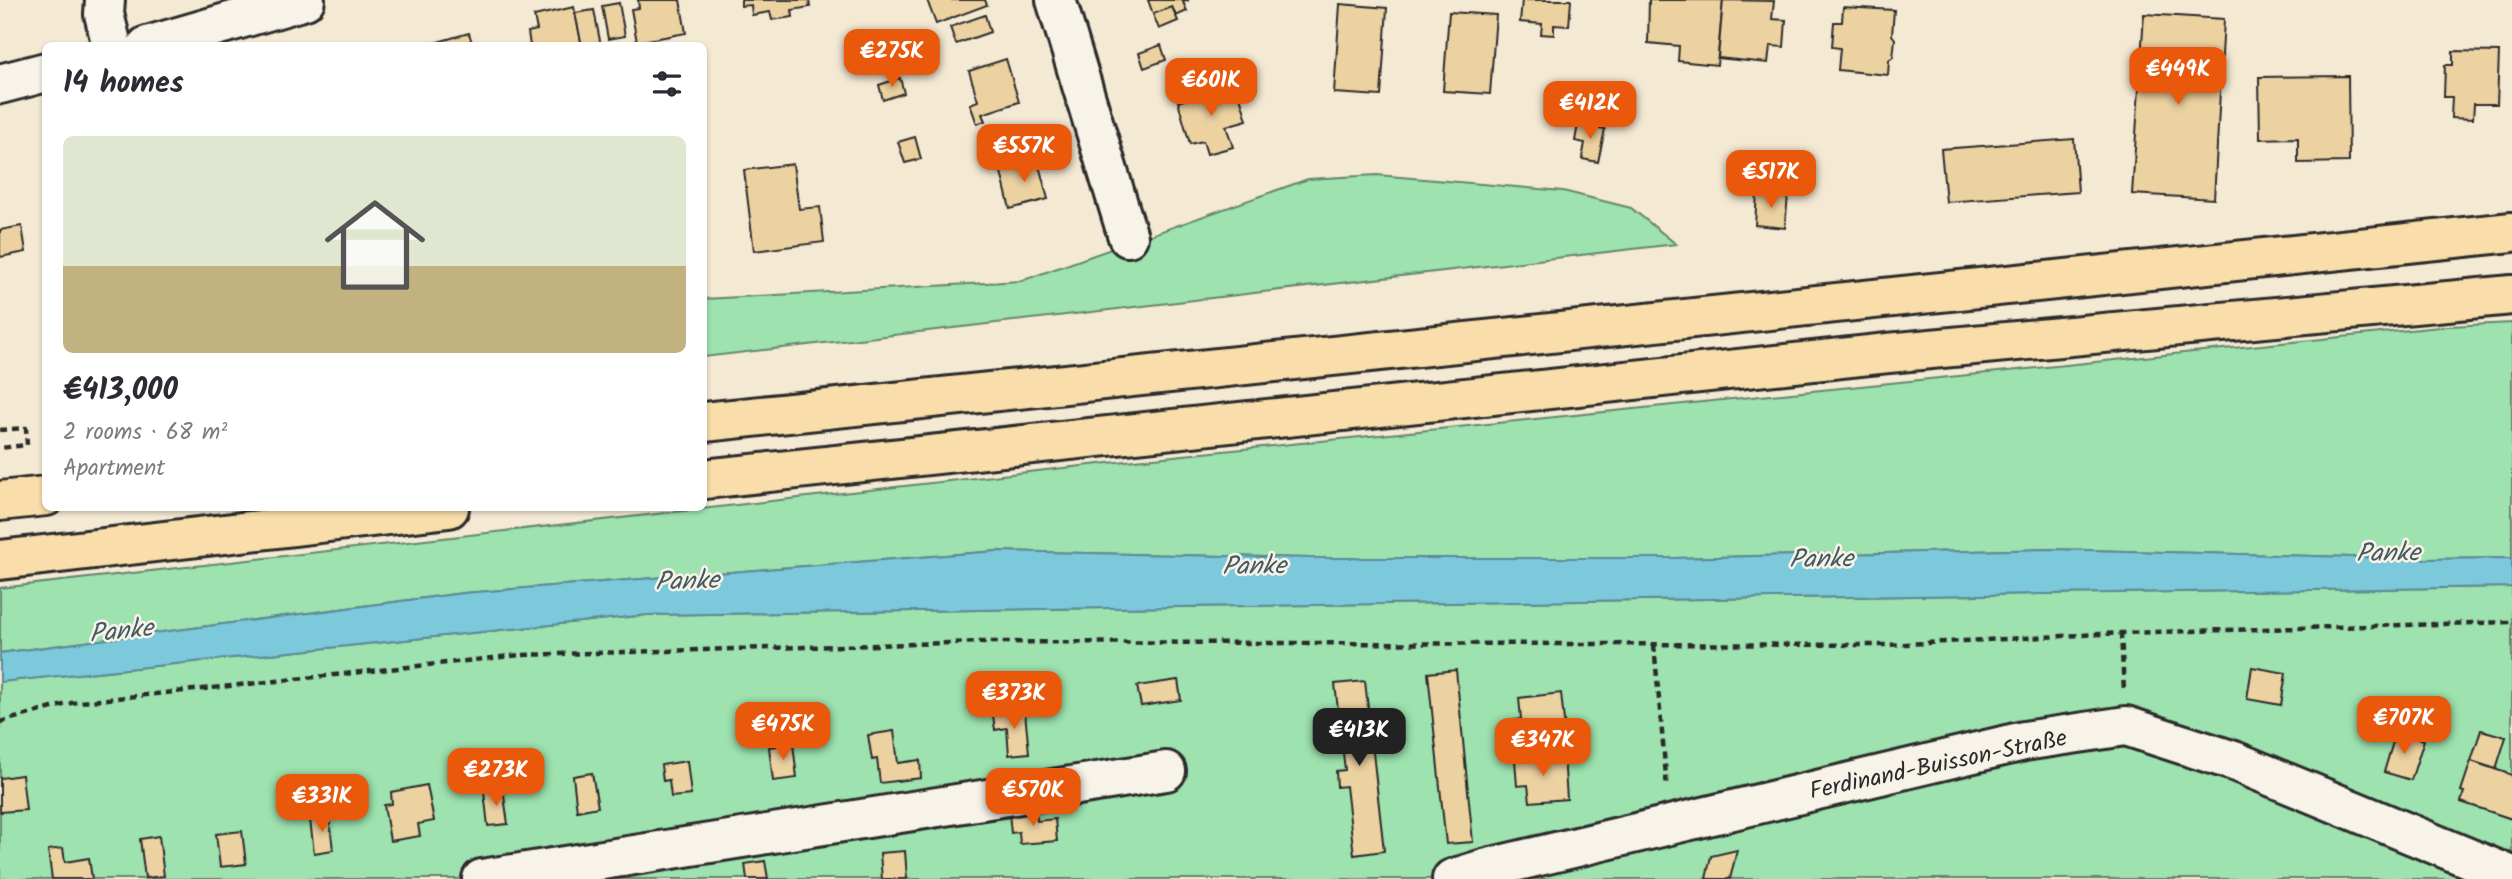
<!DOCTYPE html>
<meta charset="utf-8">
<style>
:root{--surface:#fff;--page:#f7f7f7;--text:#2b2b33;--muted:#7c7c81;--accent:#ea580c}
body{margin:0;font-family:Kalam,sans-serif;background:var(--page);color:var(--text);height:100vh;display:flex;flex-direction:column;font-size:26px;white-space:nowrap}
*{box-sizing:border-box;margin:0}
p{font-size:23px;color:var(--muted)}
.icon{flex:none;width:38px;height:38px;fill:none;stroke:currentColor;stroke-width:2;stroke-linecap:round;stroke-linejoin:round}
.map{position:relative;flex:1;overflow:hidden}
.panel{position:absolute;left:42px;top:42px;width:665px;height:469px;display:flex;flex-direction:column;background:var(--surface);border-radius:10px;box-shadow:0 2px 5px #0004}
.panel>*{flex:none}
.price{position:absolute;translate:-50% -60px;padding:0 16px;border-radius:14px;background:var(--accent);color:#fff;font-size:23px;line-height:46px;filter:drop-shadow(0 2px 4px #0008)}
.price::after{content:'';position:absolute;left:50%;top:42px;width:21px;height:16px;margin-left:-10px;background:inherit;clip-path:polygon(0 0,100% 0,50% 100%)}
.price.active{background:#222;color:#fff}
ul{padding:0;list-style:none}
li{display:grid;align-content:center;gap:14px;height:371px;padding:0 21px}
li span{display:grid;place-items:center;height:217px;border-radius:10px;color:#555}
li>.icon{margin-inline-start:auto}
span .icon{width:126px;height:126px;fill:#fffc;stroke-width:1}
li b{font-size:30px}
h2{display:flex;justify-content:space-between;align-items:center;height:84px;padding:0 21px;font-size:30px}
.map>svg:first-child{display:block}
</style>
<div class="map">
<svg width="2512" height="879" viewBox="0 0 2512 879">
<rect width="100%" height="100%" fill="#f4e9d3"/>
<filter id="ink" filterUnits="userSpaceOnUse"><feTurbulence type="fractalNoise" baseFrequency=".0143" numOctaves="2"/><feDisplacementMap in="SourceGraphic" scale="14" xChannelSelector="R" yChannelSelector="G"/><feConvolveMatrix kernelMatrix="1 2 1 2 8 2 1 2 1" color-interpolation-filters="sRGB"/></filter>
<g filter="url(#ink)">
<!-- green -->
<g fill="#9de2af" stroke="#64866d" stroke-width="2">
<polygon points="1377,175 1563,191 1631,208 1676,244 704,357 704,299 1021,281 1308,179"/>
<polygon points="2512,323 2512,558 2424,559 2049,549 1674,558 1310,558 997,551 463,593 0,653 0,588 1144,459 2449,326"/>
<polygon points="2512,587 2512,879 0,879 0,682 647,615"/>
</g>
<!-- water -->
<polygon fill="#7dc9dc" stroke="#5c8a95" stroke-width="2" points="2049,549 2424,559 2512,558 2512,587 647,615 0,682 0,653 463,593 997,551 1310,558 1674,558"/>
<!-- building -->
<g fill="#edd2a1" stroke="#2b2b2b" stroke-width="2">
<polygon points="638,0 680,0 686,33 637,42 631,9 639,8"/>
<polygon points="741,0 809,0 810,7 792,10 793,17 772,20 770,12 752,15 751,5 741,6"/>
<polygon points="927,0 985,0 987,5 936,24"/>
<polygon points="1148,0 1189,0 1183,2 1187,11 1176,16 1172,7 1153,14"/>
<polygon points="1522,0 1571,0 1569,26 1554,25 1554,35 1541,34 1542,24 1520,22"/>
<polygon points="1649,0 1723,0 1717,65 1678,61 1679,46 1648,43"/>
<polygon points="1723,0 1774,1 1772,19 1786,20 1784,47 1770,46 1768,63 1718,58"/>
<polygon points="619,3 625,36 608,39 602,6"/>
<polygon points="1340,4 1387,8 1381,96 1334,93"/>
<polygon points="574,7 582,46 530,46 528,32 537,30 534,16"/>
<polygon points="1172,7 1178,21 1159,29 1153,14"/>
<polygon points="1843,7 1894,10 1892,35 1895,39 1893,57 1889,60 1888,75 1838,70 1840,48 1832,47 1834,22 1842,22"/>
<polygon points="594,10 601,46 582,46 575,13"/>
<polygon points="1449,12 1496,15 1490,94 1443,91"/>
<polygon points="2144,14 2224,19 2214,199 2132,194"/>
<polygon points="985,15 990,32 956,44 950,27"/>
<polygon points="469,33 473,46 427,46 427,45"/>
<polygon points="1161,45 1166,60 1144,68 1139,53"/>
<polygon points="2453,51 2499,52 2497,104 2474,104 2473,119 2451,118 2452,97 2444,97 2445,65 2453,65"/>
<polygon points="1006,59 1019,102 982,114 985,121 977,124 970,104 978,101 969,71"/>
<polygon points="2348,76 2349,162 2298,163 2298,138 2260,139 2259,77"/>
<polygon points="900,78 904,93 883,100 879,85"/>
<polygon points="1209,85 1212,86 1214,91 1216,91 1219,99 1239,93 1247,120 1226,126 1233,147 1207,154 1203,141 1190,144 1178,102 1195,96 1194,91 1196,89"/>
<polygon points="1578,124 1605,129 1598,162 1582,159 1585,143 1575,141"/>
<polygon points="915,137 921,159 905,163 898,142"/>
<polygon points="2074,139 2078,192 1946,202 1941,149"/>
<polygon points="1037,158 1048,199 1010,209 1000,168"/>
<polygon points="793,164 799,209 820,207 824,242 754,251 744,170"/>
<polygon points="1757,192 1788,195 1785,228 1755,225"/>
<polygon points="22,226 26,252 0,257 0,230"/>
<polygon points="2252,667 2286,673 2281,705 2247,699"/>
<polygon points="1456,670 1473,842 1446,844 1428,673"/>
<polygon points="1178,680 1181,700 1141,706 1137,686"/>
<polygon points="1365,681 1384,851 1354,855 1346,786 1337,787 1336,771 1345,770 1335,684"/>
<polygon points="1561,693 1566,740 1512,745 1509,721 1521,719 1519,698"/>
<polygon points="1025,712 1029,753 1009,755 1007,728 995,730 993,715"/>
<polygon points="2481,730 2506,737 2496,769 2471,761"/>
<polygon points="894,731 898,763 920,760 921,778 880,783 877,759 872,760 868,735"/>
<polygon points="2396,732 2424,740 2411,780 2384,772"/>
<polygon points="793,744 797,778 773,781 769,747"/>
<polygon points="1564,756 1567,799 1530,802 1528,785 1517,786 1515,760"/>
<polygon points="687,761 691,795 671,797 669,780 663,781 661,765"/>
<polygon points="2471,761 2512,775 2512,819 2461,802 2464,792 2461,791"/>
<polygon points="592,773 598,807 577,811 573,776"/>
<polygon points="22,775 26,810 0,812 0,778"/>
<polygon points="427,785 434,821 418,824 420,836 390,841 384,805 392,804 391,792"/>
<polygon points="503,789 508,824 488,826 484,791"/>
<polygon points="1036,810 1037,821 1055,819 1057,841 1020,844 1019,832 1011,833 1009,813"/>
<polygon points="329,816 333,850 314,853 310,819"/>
<polygon points="242,831 246,864 220,867 216,834"/>
<polygon points="159,836 164,876 145,878 140,839"/>
<polygon points="63,848 65,862 89,858 92,879 52,879 48,850"/>
<polygon points="1737,850 1730,879 1706,879 1711,856"/>
<polygon points="905,851 907,879 882,879 880,853"/>
<polygon points="765,861 768,879 747,879 745,864"/>
</g>
<g fill="none" stroke-linecap="round" stroke-linejoin="round">
<!-- minor casing -->
<g stroke="#2b2b2b" stroke-width="44">
<g id="minor">
<polyline points="105,0 104,14 112,46"/>
<polyline points="1056,0 1128,237"/>
<polyline points="147,46 305,0"/>
<polyline points="0,84 46,72"/>
<polyline points="482,879 1166,771"/>
<polyline points="1452,879 1484,869 2024,741 2126,726 2234,761 2512,876"/>
</g>
</g>
<!-- highway casing -->
<g stroke="#2b2b2b" stroke-width="44">
<g id="highway">
<polyline points="704,422 2512,232"/>
<polyline points="704,479 1888,353 2512,295"/>
<polyline points="0,501 46,496"/>
<polyline points="0,560 449,508"/>
</g>
</g>
<!-- path -->
<g stroke="#2b2b2b" stroke-width="4.5" stroke-dasharray="7 5" stroke-linecap="butt">
<polyline points="0,430 26,428 27,445 0,448"/>
<polyline points="2121,633 2124,691"/>
<polyline points="1654,645 1667,787"/>
<polyline points="0,722 71,703 521,655 983,642 1887,645 2121,633 2512,622"/>
</g>
<!-- minor -->
<use href="#minor" stroke="#f7f3e8" stroke-width="38"/>
<!-- highway -->
<use href="#highway" stroke="#f9deab" stroke-width="38"/>
</g>
</g>
<g text-anchor="middle" stroke-width="5" stroke-linejoin="round" paint-order="stroke">
<!-- street labels -->
<g font-size="24" fill="#2b2b2b" stroke="#f7f3e8">
<text transform="translate(1938 764) rotate(-12)" y="8">Ferdinand-Buisson-Straße</text>
</g>
<!-- water labels -->
<g font-size="26" font-style="italic" fill="#445a60" stroke="#f7f3e8">
<text transform="translate(2388 552) rotate(-1)" y="9">Panke</text>
<text transform="translate(1821 558) rotate(-1)" y="9">Panke</text>
<text transform="translate(1254 565) rotate(-1)" y="9">Panke</text>
<text transform="translate(687 580) rotate(-2)" y="9">Panke</text>
<text transform="translate(121 630) rotate(-6)" y="9">Panke</text>
</g>
</g>
</svg>
<b class="price" style="left:892px;top:89px">€275K</b>
<b class="price" style="left:2178px;top:107px">€449K</b>
<b class="price" style="left:1211px;top:118px">€601K</b>
<b class="price" style="left:1590px;top:141px">€412K</b>
<b class="price" style="left:1024px;top:184px">€557K</b>
<b class="price" style="left:1771px;top:210px">€517K</b>
<b class="price" style="left:1014px;top:731px">€373K</b>
<b class="price" style="left:2404px;top:756px">€707K</b>
<b class="price" style="left:783px;top:762px">€475K</b>
<b class="price active" style="left:1359px;top:768px">€413K</b>
<b class="price" style="left:1543px;top:778px">€347K</b>
<b class="price" style="left:496px;top:808px">€273K</b>
<b class="price" style="left:1033px;top:828px">€570K</b>
<b class="price" style="left:322px;top:834px">€331K</b>
<section class="panel">
<h2>14 homes<svg class="icon" aria-label="filters" viewBox="0 0 24 24"><path d="M4 7h16M4 17h16"/><circle cx="9" cy="7" r="2"/><circle cx="15" cy="17" r="2"/></svg></h2>
<ul>
<li><span style="background:linear-gradient(#dfe7d0 60%,#c2b280 0)"><svg class="icon" aria-label="home" viewBox="0 0 24 24"><path d="M3 11l9-7 9 7M6 9v11h12V9"/></svg></span><div><b>€413,000</b><p>2 rooms · 68 m²</p><p>Apartment</p></div></li>
</ul>
</section>
</div>
